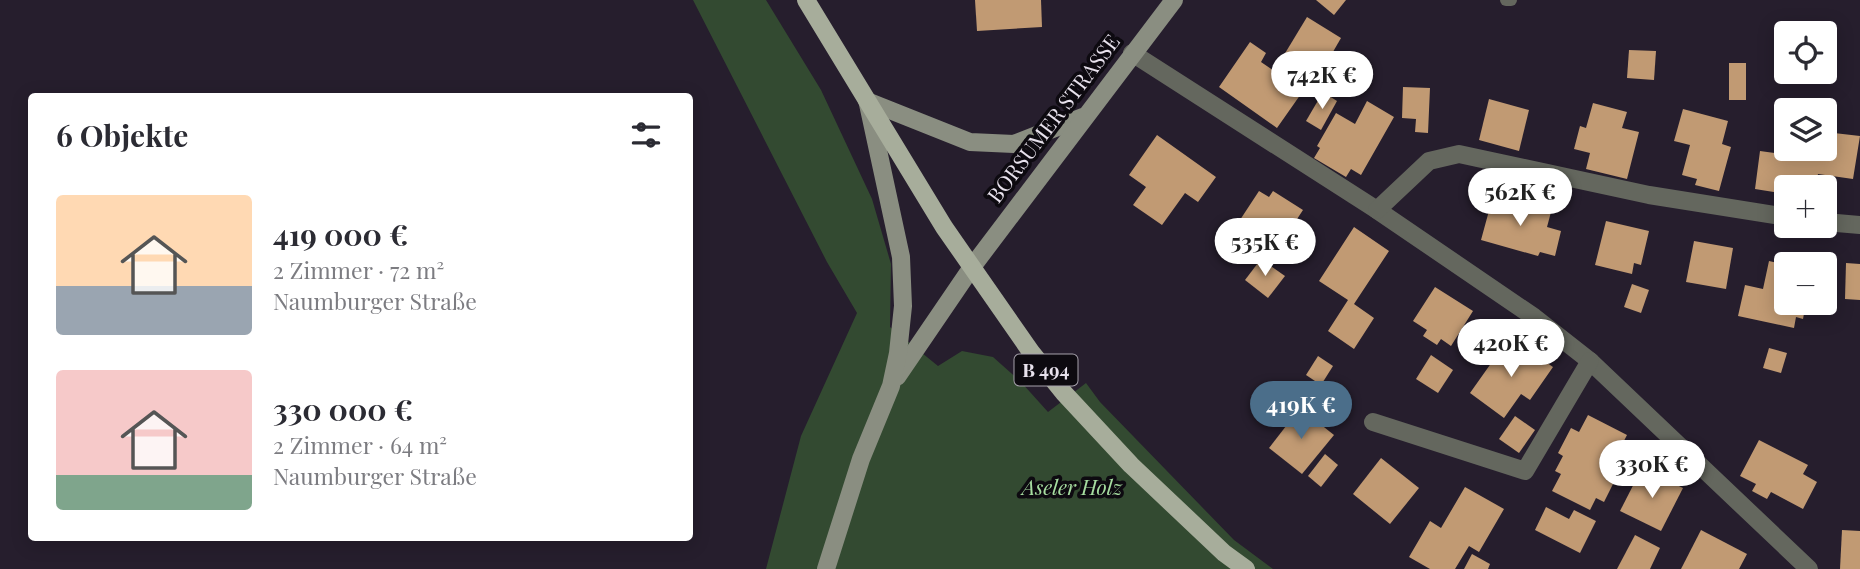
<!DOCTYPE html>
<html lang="de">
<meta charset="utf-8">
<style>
:root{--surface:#fff;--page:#f2f2f3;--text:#2b2b33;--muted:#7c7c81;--accent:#4b6e8a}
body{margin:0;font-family:"Playfair Display",serif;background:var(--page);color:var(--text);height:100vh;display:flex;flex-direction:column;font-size:26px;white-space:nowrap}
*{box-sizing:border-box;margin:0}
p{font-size:23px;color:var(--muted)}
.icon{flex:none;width:38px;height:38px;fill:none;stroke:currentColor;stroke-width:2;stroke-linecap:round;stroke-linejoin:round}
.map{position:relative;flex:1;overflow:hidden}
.drawer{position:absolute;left:28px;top:93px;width:665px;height:448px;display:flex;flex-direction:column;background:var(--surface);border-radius:7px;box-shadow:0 4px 18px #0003}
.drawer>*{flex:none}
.fabs{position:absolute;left:1774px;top:21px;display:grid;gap:14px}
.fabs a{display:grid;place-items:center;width:63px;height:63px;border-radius:7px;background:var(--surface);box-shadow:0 4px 18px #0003;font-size:35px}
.price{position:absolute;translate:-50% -60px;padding:0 16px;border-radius:24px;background:#fff;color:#222;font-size:23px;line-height:46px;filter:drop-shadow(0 2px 4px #0008)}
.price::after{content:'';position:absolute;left:50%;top:42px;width:21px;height:16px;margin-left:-10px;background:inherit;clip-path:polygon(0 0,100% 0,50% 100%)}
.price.selected{background:var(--accent);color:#fff}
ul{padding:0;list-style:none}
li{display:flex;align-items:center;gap:21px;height:175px;padding:0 28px}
li span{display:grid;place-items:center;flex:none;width:196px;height:140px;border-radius:7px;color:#555}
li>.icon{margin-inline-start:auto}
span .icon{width:84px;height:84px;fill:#fffc;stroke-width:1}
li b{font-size:30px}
h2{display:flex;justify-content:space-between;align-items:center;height:84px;padding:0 28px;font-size:30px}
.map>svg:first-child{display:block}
</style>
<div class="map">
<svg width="1860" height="569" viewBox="0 0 1860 569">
<rect width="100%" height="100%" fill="#261e2d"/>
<!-- green -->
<polygon fill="#334a31" points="693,0 766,0 821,90 872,199 891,264 890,327 938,366 962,351 993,357 1021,382 1048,412 1086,383 1100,402 1234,540 1273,569 766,569 801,436 857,313 827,262"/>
<!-- building -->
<g fill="#c19a73">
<polygon points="975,0 1041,0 1042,27 977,31"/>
<polygon points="1316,0 1346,0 1334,15"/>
<polygon points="1307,17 1341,38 1319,76 1284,55"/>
<polygon points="1250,42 1266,53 1261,62 1303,91 1277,128 1219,87"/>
<polygon points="1629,50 1656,51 1654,80 1627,78"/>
<rect x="1729" y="63" width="17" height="37"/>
<polygon points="1403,87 1430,88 1428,133 1415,132 1416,119 1402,118"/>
<polygon points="1323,92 1337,101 1321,130 1306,121"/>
<polygon points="1489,99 1529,110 1519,151 1479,140"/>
<polygon points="1367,101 1394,117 1361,175 1351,169 1346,177 1314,158 1320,148 1317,146 1336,113 1355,124"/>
<polygon points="1593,103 1627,112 1622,128 1639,132 1627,179 1586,169 1590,153 1574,149 1580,126 1586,128"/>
<polygon points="1683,109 1728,121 1722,144 1731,147 1719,191 1695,185 1697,179 1682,175 1690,145 1674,141"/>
<polygon points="1825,118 1836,119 1834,133 1860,136 1853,179 1818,174 1815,187 1787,187 1787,194 1755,189 1760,151 1819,159 1821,149 1825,149"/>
<polygon points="1157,135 1216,177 1198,202 1185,193 1162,225 1133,205 1146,187 1129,175"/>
<polygon points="1259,191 1269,197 1273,191 1303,210 1278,248 1238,223"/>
<polygon points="1493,196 1551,212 1547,227 1561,231 1555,256 1540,252 1538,256 1481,240"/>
<polygon points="1606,221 1649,231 1641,265 1634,263 1632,274 1595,265"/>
<polygon points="1354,227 1389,251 1354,304 1374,318 1354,349 1328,331 1348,300 1319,281"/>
<polygon points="1694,241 1733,248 1726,289 1686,282"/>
<polygon points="1261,259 1285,276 1268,298 1245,280"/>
<polygon points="1769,261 1787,265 1787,303 1806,303 1803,319 1796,317 1794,328 1738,316 1745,285 1763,289"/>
<polygon points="1846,263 1860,264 1860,300 1845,299"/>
<polygon points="1632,284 1649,290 1641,313 1624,307"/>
<polygon points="1435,287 1473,311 1451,346 1441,339 1437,345 1423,336 1427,330 1413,321"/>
<polygon points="1504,345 1515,353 1521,345 1553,367 1530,400 1521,394 1504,418 1470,393"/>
<polygon points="1769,348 1787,353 1781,373 1763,368"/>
<polygon points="1431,355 1453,370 1438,393 1416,379"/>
<polygon points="1318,356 1333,366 1321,385 1306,375"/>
<polygon points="1300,408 1334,435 1302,474 1269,448"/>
<polygon points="1588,415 1627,435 1611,466 1620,470 1604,502 1596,498 1590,510 1552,491 1561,474 1555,471 1563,456 1558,453 1571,428 1579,432"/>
<polygon points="1515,416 1535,430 1519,453 1499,439"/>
<polygon points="1759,440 1808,465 1803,474 1817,482 1803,509 1771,492 1767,499 1752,491 1756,484 1740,476"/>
<polygon points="1325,454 1338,465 1321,487 1308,476"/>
<polygon points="1381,458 1419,488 1390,524 1353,494"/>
<polygon points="1642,468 1683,488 1661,531 1620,511"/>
<polygon points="1465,487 1504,509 1479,552 1469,546 1455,569 1430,569 1409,557 1430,521 1441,528"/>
<polygon points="1546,507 1569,519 1574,510 1596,521 1580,553 1535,530"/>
<polygon points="1701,530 1747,554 1739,569 1681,569"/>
<polygon points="1842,530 1860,531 1860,569 1840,569"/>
<polygon points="1635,535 1660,548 1650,569 1617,569"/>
<polygon points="1472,554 1490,564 1488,569 1464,569"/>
</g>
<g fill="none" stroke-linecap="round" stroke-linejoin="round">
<!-- lane -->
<polyline stroke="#64675e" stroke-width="12" points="1506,0 1511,0"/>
<!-- street -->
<g stroke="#64675e" stroke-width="18">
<polyline points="1132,53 1377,210 1534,317 1590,361 1809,569"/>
<polyline points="1377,210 1429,161 1459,154 1649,195 1787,217"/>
<polyline points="1825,222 1860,225"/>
<polyline points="1373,422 1525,471 1590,361"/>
</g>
<!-- secondary -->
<g stroke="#8a8e81" stroke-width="18">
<polyline points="867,101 970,142 1014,144 1083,117"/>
<polyline points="897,377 972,267 1174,0"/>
<polyline points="826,569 861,459 891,386 898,353 903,306 901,257 868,104"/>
</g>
<!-- primary -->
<polyline stroke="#a7ad9b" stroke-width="18" points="806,0 944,227 1031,352 1064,393 1131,465 1224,553 1246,569"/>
</g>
<g text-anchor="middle" stroke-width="7" stroke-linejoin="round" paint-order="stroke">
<!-- shield labels -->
<rect fill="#0d0a10" stroke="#a6a1ab" stroke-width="2" x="1014.5" y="354.5" width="63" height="31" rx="5"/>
<g font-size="19" font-weight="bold" fill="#e8e2ed">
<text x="1046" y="377">B 494</text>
</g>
<!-- street labels -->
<g font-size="21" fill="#e8e2ed" stroke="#0d0a10">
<text transform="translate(1054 119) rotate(-53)" y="7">BORSUMER STRASSE</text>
</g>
<!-- park labels -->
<g font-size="21" font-style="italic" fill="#a6dda0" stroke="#0d0a10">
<text x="1072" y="495">Aseler Holz</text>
</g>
</g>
</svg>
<div class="fabs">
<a><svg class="icon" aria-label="locate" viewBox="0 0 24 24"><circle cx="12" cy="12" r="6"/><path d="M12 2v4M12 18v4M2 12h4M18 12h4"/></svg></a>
<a><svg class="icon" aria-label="layers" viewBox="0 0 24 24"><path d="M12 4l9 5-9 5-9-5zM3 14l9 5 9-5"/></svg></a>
<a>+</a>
<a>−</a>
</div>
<b class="price" style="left:1322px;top:111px">742K €</b>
<b class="price" style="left:1520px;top:228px">562K €</b>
<b class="price" style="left:1265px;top:278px">535K €</b>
<b class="price" style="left:1511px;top:379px">420K €</b>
<b class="price selected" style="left:1301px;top:441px">419K €</b>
<b class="price" style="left:1652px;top:500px">330K €</b>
<section class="drawer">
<h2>6 Objekte<svg class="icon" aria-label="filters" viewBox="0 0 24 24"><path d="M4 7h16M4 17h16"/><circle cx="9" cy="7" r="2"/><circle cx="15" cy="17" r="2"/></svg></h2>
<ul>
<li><span style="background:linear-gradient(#ffd9b3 65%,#9aa5b1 0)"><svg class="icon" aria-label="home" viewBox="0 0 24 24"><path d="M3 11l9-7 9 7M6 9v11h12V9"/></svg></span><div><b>419 000 €</b><p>2 Zimmer · 72 m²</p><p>Naumburger Straße</p></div></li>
<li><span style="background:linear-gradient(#f6c9c9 75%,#7fa58c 0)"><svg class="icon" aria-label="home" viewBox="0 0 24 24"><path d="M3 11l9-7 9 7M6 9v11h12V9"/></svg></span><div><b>330 000 €</b><p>2 Zimmer · 64 m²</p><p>Naumburger Straße</p></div></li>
</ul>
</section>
</div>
